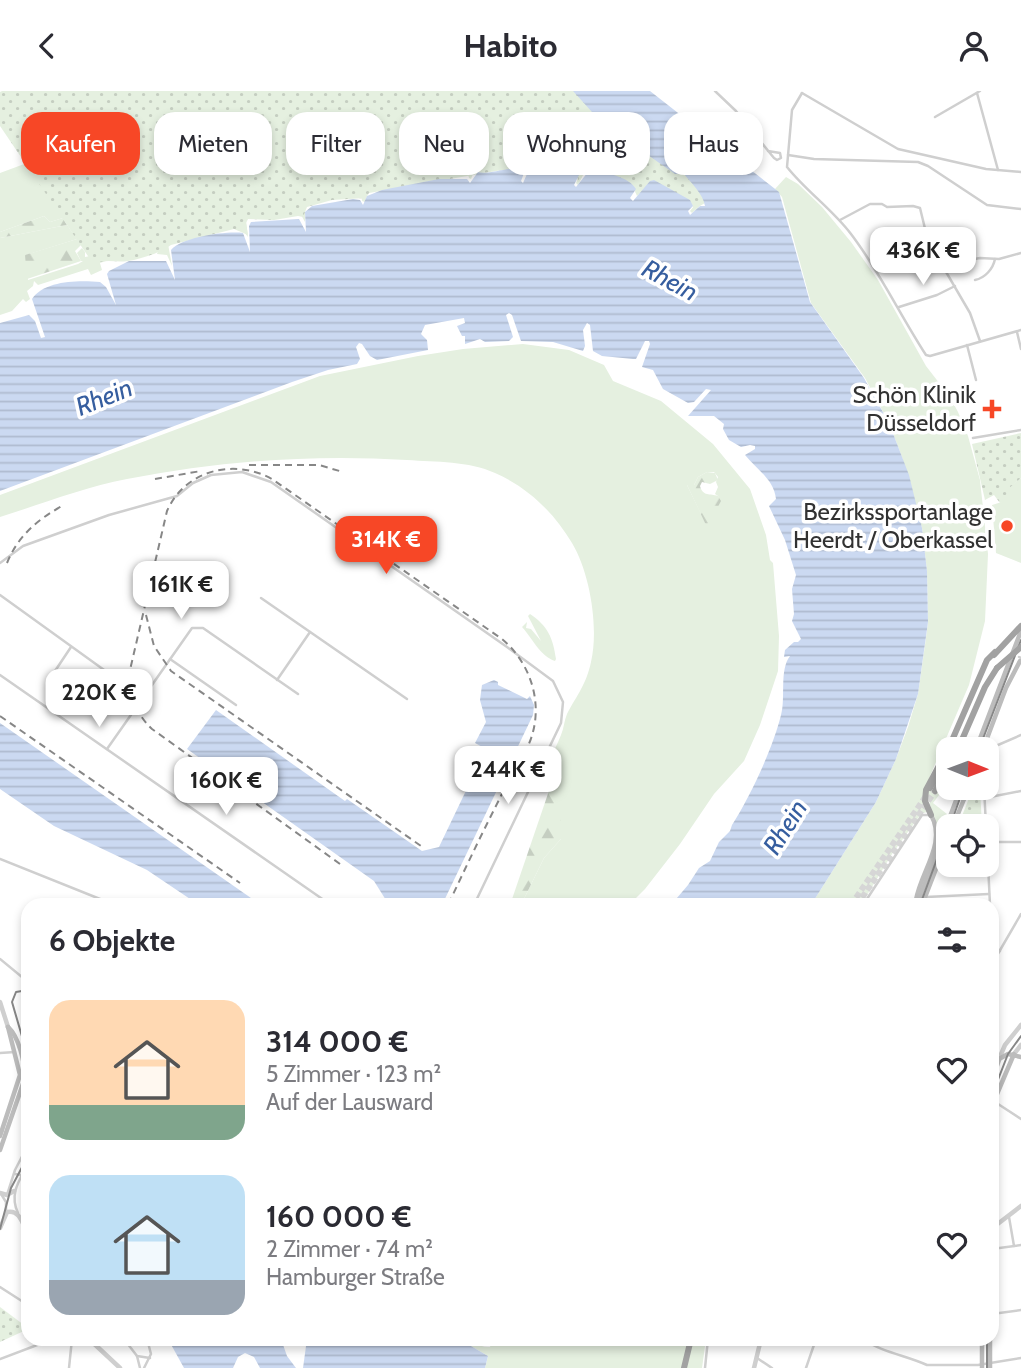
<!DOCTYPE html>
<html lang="de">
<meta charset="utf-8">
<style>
:root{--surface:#fff;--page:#f2f2f3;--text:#2b2b33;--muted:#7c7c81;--accent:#f74726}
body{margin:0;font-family:Cabin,sans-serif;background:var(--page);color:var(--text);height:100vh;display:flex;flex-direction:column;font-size:26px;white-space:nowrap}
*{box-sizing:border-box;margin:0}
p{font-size:23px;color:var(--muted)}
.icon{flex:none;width:38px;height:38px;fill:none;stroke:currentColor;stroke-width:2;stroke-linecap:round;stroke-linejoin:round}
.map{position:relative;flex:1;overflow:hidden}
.side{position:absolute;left:21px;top:807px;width:978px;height:448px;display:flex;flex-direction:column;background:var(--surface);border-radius:21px;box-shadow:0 4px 10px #0003}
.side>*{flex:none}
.guide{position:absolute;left:21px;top:21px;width:980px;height:63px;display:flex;gap:14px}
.needle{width:46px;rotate:91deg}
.buttons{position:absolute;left:936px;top:646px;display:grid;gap:14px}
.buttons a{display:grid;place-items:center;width:63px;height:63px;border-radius:14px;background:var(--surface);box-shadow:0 4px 10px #0003;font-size:35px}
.price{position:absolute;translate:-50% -60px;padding:0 16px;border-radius:14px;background:#fff;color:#222;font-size:23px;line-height:46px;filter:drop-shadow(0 2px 4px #0008)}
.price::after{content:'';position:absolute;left:50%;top:42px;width:21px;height:16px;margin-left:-10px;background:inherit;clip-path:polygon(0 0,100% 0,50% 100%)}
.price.current{background:var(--accent);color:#fff}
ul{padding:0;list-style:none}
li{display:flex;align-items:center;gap:21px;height:175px;padding:0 28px}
li span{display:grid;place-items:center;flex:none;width:196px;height:140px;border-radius:21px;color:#555}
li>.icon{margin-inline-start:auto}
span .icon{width:84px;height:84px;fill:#fffc;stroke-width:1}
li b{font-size:30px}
h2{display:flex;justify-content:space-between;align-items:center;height:84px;padding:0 28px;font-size:30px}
.pill{padding:0 24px;border-radius:21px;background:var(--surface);box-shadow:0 4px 10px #0003;font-size:24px;line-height:63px}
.pill.current{background:var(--accent);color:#fff}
header{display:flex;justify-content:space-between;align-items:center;height:91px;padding:0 28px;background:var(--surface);font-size:32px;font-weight:700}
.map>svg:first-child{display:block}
</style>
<header><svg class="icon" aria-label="back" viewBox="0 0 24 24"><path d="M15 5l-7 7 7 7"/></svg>Habito<svg class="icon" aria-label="person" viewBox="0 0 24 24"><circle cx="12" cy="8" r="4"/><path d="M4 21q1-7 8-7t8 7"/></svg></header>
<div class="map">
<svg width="1021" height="1277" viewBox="0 0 1021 1277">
<defs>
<pattern id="forest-firs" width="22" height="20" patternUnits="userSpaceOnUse" patternTransform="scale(1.75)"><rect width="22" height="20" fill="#e5f0e0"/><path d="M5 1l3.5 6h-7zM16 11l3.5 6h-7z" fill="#c5cec1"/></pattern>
<pattern id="park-dots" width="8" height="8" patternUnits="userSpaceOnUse" patternTransform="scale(1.75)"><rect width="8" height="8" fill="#e5f0e0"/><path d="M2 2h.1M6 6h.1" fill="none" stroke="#c5cec1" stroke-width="1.8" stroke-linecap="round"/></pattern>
<pattern id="water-rules" width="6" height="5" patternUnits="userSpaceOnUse" patternTransform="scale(1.75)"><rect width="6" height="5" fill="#cbd9f1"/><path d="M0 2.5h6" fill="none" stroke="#afbbcf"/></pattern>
</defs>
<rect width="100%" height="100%" fill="#fff"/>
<!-- grass -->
<g fill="#e5f0e0" fill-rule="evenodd">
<path d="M 601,31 L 675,83 L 684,83 L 692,95 L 702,104 L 703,112 L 692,122 L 690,120 L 698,110 L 697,105 C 682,92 668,87 650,88 L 640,100 L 636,101 L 638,93 L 632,88 L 624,87 L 624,79 L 621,81 L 598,72 L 587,74 L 579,92 L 577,91 L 580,77 L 551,66 L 533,67 L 527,82 L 525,81 L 528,70 L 476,75 L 471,88 L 469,87 L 468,83 C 445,73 419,91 395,93 C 387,94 381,93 372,95 L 368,100 L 365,111 L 362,110 L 361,103 C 341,97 324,109 305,113 L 305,131 L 300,122 L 289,121 L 280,125 L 250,125 L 246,130 L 248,146 L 239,135 C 225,136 212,141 198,142 L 195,139 L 175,146 L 165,154 L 168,153 L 172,175 L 167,164 L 157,163 L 158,160 C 138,164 120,165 100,172 L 102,179 L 91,184 L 88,178 L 38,194 L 34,190 L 33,195 L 27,200 L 30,208 L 26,211 L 23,208 L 12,220 L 0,224 L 0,147 L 67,134 L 77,148 L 26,164 L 28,189 L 78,173 L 83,170 L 81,170 L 77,162 L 82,157 L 85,161 L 85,166 L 90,165 L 183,136 L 185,142 C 197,136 211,135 223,131 L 224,123 L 238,118 L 240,126 C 261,120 280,118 297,105 L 300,111 L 338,99 L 338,95 L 357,90 L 359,95 L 468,75 L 485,71 L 486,68 L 491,66 L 495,70 L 513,68 L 511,63 L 525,60 L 527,65 L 552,64 L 582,72 L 597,68 L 598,56 L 601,53 L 606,40 Z"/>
<polygon points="27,72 63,127 50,131 44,125 0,141 0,82"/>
<polygon points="786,86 798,93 822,116 851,151 878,189 926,275 950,306 958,321 968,345 980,389 988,463 985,530 969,594 927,692 927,721 921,723 892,763 861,814 811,814 876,711 896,668 908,636 918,603 925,554 928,531 927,480 922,437 902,366 889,332 865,287 811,212 782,106 775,98"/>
<path d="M 523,253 L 569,259 L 604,274 L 613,290 L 661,310 L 713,353 L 750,398 L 766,444 L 770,469 L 773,472 L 779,545 L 778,580 L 760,634 L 744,670 L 714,703 L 680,753 L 645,798 L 629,814 L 521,814 L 544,767 L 561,748 L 561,697 L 556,689 L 543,682 C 549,669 556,657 561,644 C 564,637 564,630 567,623 C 577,604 586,594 591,571 C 599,537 590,482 572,452 C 554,422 529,397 495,382 C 469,370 436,371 407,369 C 313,363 219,370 127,388 C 84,396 42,413 0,426 L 0,404 L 320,285 L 418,265 L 463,258 ZM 707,381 L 714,381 L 718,386 L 716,391 L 718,396 L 715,403 L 718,405 L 720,411 L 706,433 L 687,394 L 694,394 L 698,386 Z"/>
<polygon points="1021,387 1021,472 996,462 992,414 1005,410 1007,398"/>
<path d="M 530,523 C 548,535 553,547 556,568 L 555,570 C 540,565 533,548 522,536 L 527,531 L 526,537 L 531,538 L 541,550 L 528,525 Z"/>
<path d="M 948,681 L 948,696 L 956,697 L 952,706 L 942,700 L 933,712 L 947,723 L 938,750 C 939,731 927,716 928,697 L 937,702 Z"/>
<path d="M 459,1248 C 470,1248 479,1257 490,1256 L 493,1248 L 706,1248 L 702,1277 L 485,1277 L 488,1265 Z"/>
</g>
<!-- forest -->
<g fill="url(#forest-firs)">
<polygon points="44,125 50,131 63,127 67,134 0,147 0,141"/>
<polygon points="77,148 81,154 75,160 81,170 27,188 25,164"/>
<path d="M 707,381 L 715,382 L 718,389 L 710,393 L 702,391 L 700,395 C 703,406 710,402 718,405 L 721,410 L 710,431 L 706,434 L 687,394 L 694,394 L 698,386 Z"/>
<polygon points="553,688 560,693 561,697 561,748 544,767 521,814 510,814"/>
</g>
<!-- park -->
<g fill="url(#park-dots)">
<path d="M 2,0 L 580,0 L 679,76 L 709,110 L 694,118 L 692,114 L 648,95 L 637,105 L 634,98 L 590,79 L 585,80 L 578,94 L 576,92 L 578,88 L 575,84 L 530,78 L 526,85 L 524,80 L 502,79 L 369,102 L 366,107 L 332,109 L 307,116 L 303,126 L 298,125 L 274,129 L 248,128 L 246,132 L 248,144 L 234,138 L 171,154 C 160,162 141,168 128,170 C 115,172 104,167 94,174 L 0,35 L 0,1 Z"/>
<polygon points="1021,342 1021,387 1008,398 1012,402 1005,411 1000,412 994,404 985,409 972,353"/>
<polygon points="973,697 980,697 982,735 958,735"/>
<polygon points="0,1216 24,1234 26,1239 0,1251"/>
</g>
<!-- water -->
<g fill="url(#water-rules)">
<path d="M 573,0 L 650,0 L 779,101 L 810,211 L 864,287 L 889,332 L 909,384 L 922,437 L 927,480 L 928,531 L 918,603 L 896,668 L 876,711 L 811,814 L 671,814 L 688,794 L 699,777 L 710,770 L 719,751 L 730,740 L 732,734 C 750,706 773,657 781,624 C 786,607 779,579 790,565 L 784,566 L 785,559 L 794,551 L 798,551 L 801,548 L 792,530 L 794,523 L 792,498 L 796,484 L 785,449 L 769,415 L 776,408 C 774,388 756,378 745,364 L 755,358 L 755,355 L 750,354 L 741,356 L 729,349 L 723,338 L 724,333 L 714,325 L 688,325 L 711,299 L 706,298 L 694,311 L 688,312 L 663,298 L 653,279 L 642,276 L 650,253 L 649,250 L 645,250 L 636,268 L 633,268 L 602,265 L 593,260 L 590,234 L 587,232 L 583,239 L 585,255 L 583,260 L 553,251 L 521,250 L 512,224 L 509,222 L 506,224 L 513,246 L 509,250 L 485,251 L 480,248 L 465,253 L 465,245 L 462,245 L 457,235 L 465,232 L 464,227 L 425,234 L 421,243 L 427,249 L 428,259 L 377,269 L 370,265 L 362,253 L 359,252 L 356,256 L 360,268 L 357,273 L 328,279 L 292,291 L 0,400 L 0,232 L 29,224 L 35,230 L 41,247 L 45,246 L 32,208 C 44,189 80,189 100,191 L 106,196 L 116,214 L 107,183 L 109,180 L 129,170 L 166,170 L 175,189 L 171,159 C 183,146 225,140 243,142 L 250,161 L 249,135 L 251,131 L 299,128 L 306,141 L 305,121 L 312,115 L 353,108 L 360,109 L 363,114 L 367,105 L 382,99 L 439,88 L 467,88 L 470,92 L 478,81 C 489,84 507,76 522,77 L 524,82 L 521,90 L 523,92 L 531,74 L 575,80 L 579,84 L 574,94 L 576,96 L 588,81 C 602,80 629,85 636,98 L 630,107 L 633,110 L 650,90 L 654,89 L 690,109 L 693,115 L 688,120 L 690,124 L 700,115 L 705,115 C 703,103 692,93 684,83 L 675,83 L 601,31 Z"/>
<polygon points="494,589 498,591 498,594 527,608 530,605 534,614 533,624 442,814 389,814 374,790 187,658 216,619 345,710 347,708 422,760 439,756 486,658 475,652 486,631 480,609 482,594"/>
<polygon points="0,632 261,814 199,814 147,779 54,735 0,698"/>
<polygon points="168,1248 281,1248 287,1265 296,1277 260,1277 254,1266 245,1262 238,1266 233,1277 184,1277"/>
<polygon points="307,1248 459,1248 488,1265 485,1277 303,1277"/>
</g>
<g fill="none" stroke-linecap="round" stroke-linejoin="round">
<!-- trunk-tunnel -->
<g stroke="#d6d6d6" stroke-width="6" stroke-dasharray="6 3" stroke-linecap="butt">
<polyline points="851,814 926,705"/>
<polyline points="857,814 935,700"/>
</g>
<!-- minor -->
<g stroke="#cfcfcf" stroke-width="2.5">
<polyline points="715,0 736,20 774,67 777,69 781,67 780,62 768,60"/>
<path d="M 802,2 L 792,19 L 787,76 C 806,100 832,118 851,143 C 880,181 900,224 926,264 L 930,265 L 1021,239"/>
<polyline points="802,2 898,58 986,78 1021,81"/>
<polyline points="977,2 998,79"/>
<polyline points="935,26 980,0"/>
<polyline points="788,64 814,68 918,71 928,75 987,114 1021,118"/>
<polyline points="840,129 870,113 882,113 887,116 913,115 920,117 928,150 970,222 980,250"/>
<polyline points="942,174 980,167 999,168 1021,162"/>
<path d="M 975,189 C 985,187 993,178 995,168"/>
<polyline points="899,216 937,204 955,195"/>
<polyline points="1017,241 1021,258"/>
<polyline points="967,254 976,289"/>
<polyline points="973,347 1021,339"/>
<polyline points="0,472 23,455 109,424 177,405 193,392 211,384 242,381 271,391 507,556 553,590 563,611 561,632 474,814"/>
<polyline points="0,504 143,607"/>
<polyline points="261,507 407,608"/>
<polyline points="1019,566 1021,567"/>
<polyline points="170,568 236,614"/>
<polyline points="53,583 71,556"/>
<polyline points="0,584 331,814"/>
<polyline points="277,589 310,541"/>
<polyline points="985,655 991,657 1021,644"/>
<polyline points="107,658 192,537 203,537 298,603"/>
<polyline points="984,696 986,735"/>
<polyline points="985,707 1021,700"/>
<polyline points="987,751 1021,751"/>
<polyline points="987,752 990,814"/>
<polyline points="0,768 115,814"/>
<polyline points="926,806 989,803"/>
<polyline points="866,809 884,814"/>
<polyline points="863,814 922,724 930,724"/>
<polyline points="992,854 1000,860"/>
<polyline points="0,868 28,891"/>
<polyline points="992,873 1021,823"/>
<polyline points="0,962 15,961"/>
<polyline points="995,1011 1021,1028"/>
<polyline points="15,1083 28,1085"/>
<polyline points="1,1103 6,1111 6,1120"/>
<polyline points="7,1104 15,1079 28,1054"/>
<path d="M 18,1122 C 9,1103 19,1090 28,1073"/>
<polyline points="1009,1126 1014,1155"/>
<polyline points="992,1158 1021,1154"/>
<polyline points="0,1196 28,1214"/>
<polyline points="992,1223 1021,1219"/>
<polyline points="124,1248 137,1265 150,1267"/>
<path d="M 863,1248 C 881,1261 908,1265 927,1274 L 978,1274 L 1021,1267"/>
<polyline points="137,1265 140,1277"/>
<polyline points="757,1267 772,1277"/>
<polyline points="0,1268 53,1248"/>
<polyline points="69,1277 72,1248"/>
<polyline points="144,1277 151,1263 147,1248"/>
<polyline points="705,1277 708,1248"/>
<polyline points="806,1277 816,1248"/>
</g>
<!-- tertiary -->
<g stroke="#cfcfcf" stroke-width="4.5">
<polyline points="0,911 8,936"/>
<polyline points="1014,963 1021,954"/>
<polyline points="999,968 1005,954 1021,934"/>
<polyline points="0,1102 7,1104 14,1100"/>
<polyline points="995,1135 1021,1115"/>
<path d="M 0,1137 L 7,1121 C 20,1118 23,1134 28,1144"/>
<polyline points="89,1248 120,1277"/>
<polyline points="754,1277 761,1248"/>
</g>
<!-- secondary -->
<g stroke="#bcbcbc" stroke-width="4.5">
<polyline points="976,658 1021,540"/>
<polyline points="983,658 1006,597 1020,570"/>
<polyline points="953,735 969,696"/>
<path d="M 916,809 C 921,780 947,752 931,724"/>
<polyline points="917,814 961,696"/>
<polyline points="922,814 948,747"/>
<polyline points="992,972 1008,963 1021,966"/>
<polyline points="992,989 999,969"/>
<polyline points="992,1026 994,1010 1014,963"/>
<polyline points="0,1045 20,984 8,936"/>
<path d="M 0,1059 L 25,987 C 25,972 19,946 8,936"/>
<polyline points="992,1137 995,1135"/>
<polyline points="982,1277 982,1248"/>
<polyline points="990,1277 990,1248"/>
</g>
<!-- trunk -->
<g stroke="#a2a2a2" stroke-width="6">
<polyline points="994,564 1021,535"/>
<polyline points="958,658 985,596 997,577"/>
<polyline points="930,697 941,679"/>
<polyline points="935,700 948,676"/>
<polyline points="931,724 925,710 926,699 950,654 987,569 995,561"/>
<polyline points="684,1277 691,1248"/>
</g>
<!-- tram -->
<g stroke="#878787" stroke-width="2">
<polyline points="979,658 1021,549"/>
<polyline points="950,735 964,696"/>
<polyline points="920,814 948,738"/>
<polyline points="28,899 16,901 12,911 28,966"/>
<polyline points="992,1004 1008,963 1021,945"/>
<polyline points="0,1138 11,1097 28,1065"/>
<polyline points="987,1277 987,1248"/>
</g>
<!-- rail -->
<g stroke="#878787" stroke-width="2" stroke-dasharray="7 5" stroke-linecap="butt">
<polyline points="249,374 319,374 343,381"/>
<polyline points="155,388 201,380"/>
<path d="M 7,472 C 18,445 37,429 62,415"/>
<polyline points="146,524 154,555 171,580 421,755"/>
<polyline points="0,625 240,792"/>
<path d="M 340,773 L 152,638 C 135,622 128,601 130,579 L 167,420 C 185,379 234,367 272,388 L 502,548 C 533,574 545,618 528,655 C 520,673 508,689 500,707 C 482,742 465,778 448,814"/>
</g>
<!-- trunk-bridge -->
<polyline stroke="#a2a2a2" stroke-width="6" points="997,577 1021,556"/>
</g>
<!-- markers -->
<g fill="#f74726" stroke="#fff" stroke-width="2.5">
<path d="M988.5 307.5h7v7h7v7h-7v7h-7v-7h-7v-7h7z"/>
<circle cx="1007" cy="435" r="7"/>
</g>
<g text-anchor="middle" stroke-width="7" stroke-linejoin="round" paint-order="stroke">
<!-- poi labels -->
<g font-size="24" fill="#323232" stroke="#fff" text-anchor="end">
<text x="976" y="312">Schön Klinik<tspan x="976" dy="28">Düsseldorf</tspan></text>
<text x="993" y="429">Bezirkssportanlage<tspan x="993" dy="28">Heerdt / Oberkassel</tspan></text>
</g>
<!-- water labels -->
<g font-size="26" font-style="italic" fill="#365e9f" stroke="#fff">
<text transform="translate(670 189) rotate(28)" y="9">Rhein</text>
<text transform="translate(104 306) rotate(-22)" y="9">Rhein</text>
<text transform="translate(785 736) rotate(-58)" y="9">Rhein</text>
</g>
</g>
</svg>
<div class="buttons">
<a><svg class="needle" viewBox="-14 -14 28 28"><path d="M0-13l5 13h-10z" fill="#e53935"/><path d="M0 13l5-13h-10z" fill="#7c7c81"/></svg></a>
<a><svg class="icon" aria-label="locate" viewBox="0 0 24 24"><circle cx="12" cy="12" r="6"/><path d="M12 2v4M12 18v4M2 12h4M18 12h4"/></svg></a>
</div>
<b class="price" style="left:923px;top:196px">436K €</b>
<b class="price current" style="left:386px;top:485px">314K €</b>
<b class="price" style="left:181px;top:530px">161K €</b>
<b class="price" style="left:99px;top:638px">220K €</b>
<b class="price" style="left:508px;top:715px">244K €</b>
<b class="price" style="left:226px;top:726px">160K €</b>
<div class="guide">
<a class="pill current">Kaufen</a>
<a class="pill">Mieten</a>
<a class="pill">Filter</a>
<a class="pill">Neu</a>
<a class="pill">Wohnung</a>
<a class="pill">Haus</a>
</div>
<section class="side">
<h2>6 Objekte<svg class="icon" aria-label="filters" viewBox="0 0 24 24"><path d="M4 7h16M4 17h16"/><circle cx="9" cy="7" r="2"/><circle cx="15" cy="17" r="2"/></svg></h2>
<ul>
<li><span style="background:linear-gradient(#ffd9b3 75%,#7fa58c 0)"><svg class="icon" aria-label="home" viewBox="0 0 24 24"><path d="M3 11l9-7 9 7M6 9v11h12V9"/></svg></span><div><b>314 000 €</b><p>5 Zimmer · 123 m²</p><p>Auf der Lausward</p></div><svg class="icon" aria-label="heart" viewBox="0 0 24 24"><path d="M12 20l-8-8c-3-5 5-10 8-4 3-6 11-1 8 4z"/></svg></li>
<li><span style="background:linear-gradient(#bfe0f5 75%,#9aa5b1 0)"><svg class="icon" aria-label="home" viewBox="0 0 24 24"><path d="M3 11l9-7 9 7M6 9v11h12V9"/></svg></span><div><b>160 000 €</b><p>2 Zimmer · 74 m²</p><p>Hamburger Straße</p></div><svg class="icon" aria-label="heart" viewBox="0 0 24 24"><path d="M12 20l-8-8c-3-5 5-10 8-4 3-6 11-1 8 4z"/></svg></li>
</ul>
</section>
</div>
